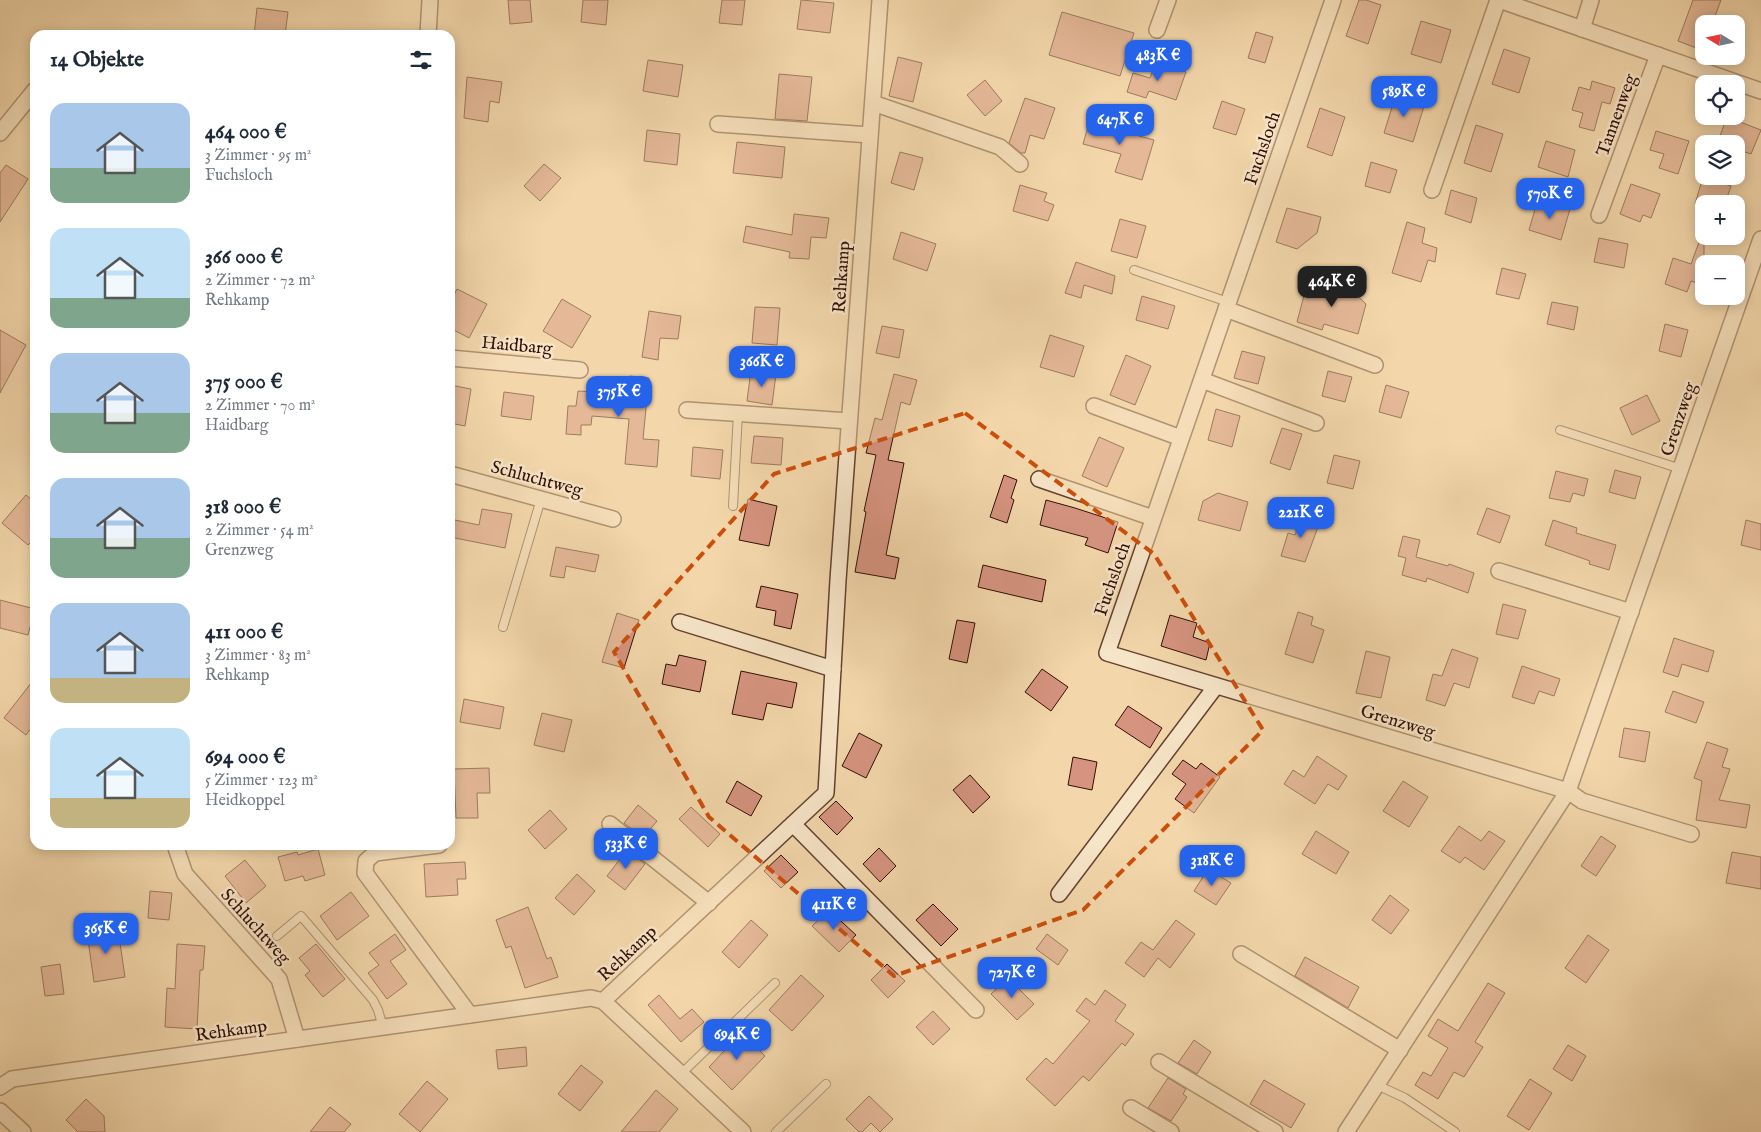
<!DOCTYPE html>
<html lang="de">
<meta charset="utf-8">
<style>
:root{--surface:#fff;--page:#f2f2f3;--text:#1f2937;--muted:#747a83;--accent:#2563eb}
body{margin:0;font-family:"IM FELL English",serif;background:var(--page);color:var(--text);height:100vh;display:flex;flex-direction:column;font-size:19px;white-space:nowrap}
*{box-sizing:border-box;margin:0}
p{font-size:16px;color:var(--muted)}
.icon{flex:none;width:28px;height:28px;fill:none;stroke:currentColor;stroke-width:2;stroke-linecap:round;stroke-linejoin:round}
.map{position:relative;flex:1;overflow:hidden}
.sheet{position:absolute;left:30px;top:30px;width:425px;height:820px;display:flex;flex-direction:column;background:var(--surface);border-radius:15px;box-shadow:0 2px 12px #0003}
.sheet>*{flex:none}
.needle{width:32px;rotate:280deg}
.buttons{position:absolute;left:1695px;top:15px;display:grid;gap:10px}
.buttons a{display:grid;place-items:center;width:50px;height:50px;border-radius:10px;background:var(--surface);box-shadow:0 2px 12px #0003;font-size:25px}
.price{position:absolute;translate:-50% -42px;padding:0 11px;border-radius:10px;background:var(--accent);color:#fff;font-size:16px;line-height:32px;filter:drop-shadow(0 1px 2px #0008)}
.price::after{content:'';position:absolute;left:50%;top:30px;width:15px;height:11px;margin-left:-8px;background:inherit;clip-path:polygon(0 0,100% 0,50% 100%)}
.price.current{background:#222;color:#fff}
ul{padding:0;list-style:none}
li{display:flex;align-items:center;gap:15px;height:125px;padding:0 20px}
li span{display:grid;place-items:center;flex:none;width:140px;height:100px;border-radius:15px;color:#555}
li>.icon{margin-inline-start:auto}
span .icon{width:60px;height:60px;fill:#fffc;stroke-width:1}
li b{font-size:21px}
h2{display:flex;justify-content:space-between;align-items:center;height:60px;padding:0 20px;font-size:21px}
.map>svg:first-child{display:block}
</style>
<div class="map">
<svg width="1761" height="1132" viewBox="0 0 1761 1132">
<rect width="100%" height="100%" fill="#f3d7ab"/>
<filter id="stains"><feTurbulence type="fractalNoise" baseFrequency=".004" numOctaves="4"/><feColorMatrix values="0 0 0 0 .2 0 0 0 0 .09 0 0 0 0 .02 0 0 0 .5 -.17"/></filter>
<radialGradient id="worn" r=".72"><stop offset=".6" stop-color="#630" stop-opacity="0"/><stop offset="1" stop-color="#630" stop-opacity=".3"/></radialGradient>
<!-- building -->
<g fill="#d69480" stroke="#310f04">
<polygon points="508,0 530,0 532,22 510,24"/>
<polygon points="583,0 608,0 606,25 581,22"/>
<polygon points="722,0 745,0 742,25 719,23"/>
<polygon points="801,0 834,3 830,33 797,29"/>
<polygon points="1359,0 1366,0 1381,5 1368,44 1346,36"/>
<polygon points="1693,0 1721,0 1712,24 1704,24 1704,51 1678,41"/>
<polygon points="257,8 288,12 285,35 254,35"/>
<polygon points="1062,12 1134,33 1120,76 1049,55"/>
<polygon points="1421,21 1451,30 1441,63 1411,54"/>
<polygon points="1256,32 1273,37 1265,63 1248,58"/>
<polygon points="1504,49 1530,58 1519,93 1492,84"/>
<polygon points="898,57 922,63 913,102 889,96"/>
<polygon points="648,60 683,65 678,97 643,91"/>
<polygon points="1156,62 1186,72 1176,100 1149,91 1146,98 1127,92 1133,73 1150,78"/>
<polygon points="779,74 812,77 807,121 775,119"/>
<polygon points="467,77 502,82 499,103 490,101 488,122 464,118"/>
<polygon points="985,80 1002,101 985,116 967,95"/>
<polygon points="1592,81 1615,88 1610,104 1602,102 1594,131 1579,127 1583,113 1572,110 1579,87 1590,90"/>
<polygon points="1396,94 1425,103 1413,142 1384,133"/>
<polygon points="1025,98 1055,108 1044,139 1030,135 1025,153 1021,153 1009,143"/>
<polygon points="1222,101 1245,109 1236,135 1213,128"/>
<polygon points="1320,108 1345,117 1332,156 1307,147"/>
<polygon points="1092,113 1109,117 1106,127 1154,140 1142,180 1115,172 1121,154 1083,144"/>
<polygon points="1727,117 1761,130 1751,154 1736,149 1736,144 1717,144"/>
<polygon points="1476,125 1503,134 1491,172 1464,163"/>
<polygon points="647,130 680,134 677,165 644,161"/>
<polygon points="1656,131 1689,141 1678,174 1659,168 1664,154 1650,150"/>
<polygon points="1546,141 1575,150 1568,177 1538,167"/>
<polygon points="737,142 785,147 782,178 733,173"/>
<polygon points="900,152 923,158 914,190 891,183"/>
<polygon points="1371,162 1397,170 1390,193 1365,186"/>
<polygon points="544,164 561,178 540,201 524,186"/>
<polygon points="6,165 28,179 0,222 0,173"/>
<polygon points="1703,177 1731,186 1725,203 1714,199 1712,204 1695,204"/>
<polygon points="1631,184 1660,194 1651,218 1643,215 1640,222 1620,214"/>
<polygon points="1020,185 1047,193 1044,201 1054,205 1048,221 1013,211"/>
<polygon points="1451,190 1477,198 1471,223 1445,214"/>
<polygon points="1538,199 1570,209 1561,240 1529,230"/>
<polygon points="1287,208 1321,217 1317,233 1297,249 1276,242"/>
<polygon points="794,214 829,218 826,238 811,237 809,259 789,258 790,252 743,242 746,226 792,235"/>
<polygon points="1120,219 1146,226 1137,258 1111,251"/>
<polygon points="1407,222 1425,228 1422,243 1437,248 1435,262 1428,260 1421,282 1392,273"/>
<polygon points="901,232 936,244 927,271 893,259"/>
<polygon points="1702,234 1704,234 1704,285 1691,281 1687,292 1665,284 1673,258 1691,264"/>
<polygon points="1599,238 1628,244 1624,268 1594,262"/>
<polygon points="1076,262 1115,276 1112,294 1084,285 1081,298 1065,293"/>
<polygon points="1502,268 1526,274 1519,299 1496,294"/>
<polygon points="1330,280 1346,285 1366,304 1358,334 1324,324 1322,330 1297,322 1307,284 1328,289"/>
<polygon points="457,289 487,304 469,338 450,328 450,303"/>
<polygon points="1142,296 1175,306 1168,329 1136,320"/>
<polygon points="562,299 591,316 572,348 543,331"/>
<polygon points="1552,302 1578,307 1574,330 1547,324"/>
<polygon points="755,307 780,308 777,345 752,343"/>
<polygon points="649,311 681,316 678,339 660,338 658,360 642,357"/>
<polygon points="1665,324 1688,330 1681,357 1659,351"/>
<polygon points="882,326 904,330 899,358 876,353"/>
<polygon points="0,330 26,345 0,393"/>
<polygon points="1050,335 1084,346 1074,377 1040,367"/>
<polygon points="1242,351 1265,357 1258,384 1234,378"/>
<polygon points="1126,355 1151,366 1135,405 1110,395"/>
<polygon points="751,370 776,374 772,405 747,401"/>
<polygon points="1328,371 1352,377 1345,402 1322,396"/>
<polygon points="894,374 917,380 910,405 901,402 888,460 904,463 886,555 899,558 895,579 855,572 866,512 864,511 876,455 866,453 875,418 882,420"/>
<polygon points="630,376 649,378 643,439 659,440 657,467 625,464 629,419 592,416 591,425 581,425 581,435 566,434 568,406 576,406 578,391 629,394"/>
<polygon points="450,385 471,389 465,426 450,423"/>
<polygon points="1386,385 1409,392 1401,418 1379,412"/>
<polygon points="504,392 534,396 531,420 501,416"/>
<polygon points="1647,395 1660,421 1632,435 1620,408"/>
<polygon points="1216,409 1240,416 1232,447 1208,440"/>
<polygon points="1282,428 1302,434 1290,470 1270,463"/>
<polygon points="754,436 783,438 781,465 751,463"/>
<polygon points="1099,437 1124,448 1107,487 1082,476"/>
<polygon points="693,447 723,450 720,479 691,476"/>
<polygon points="1334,455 1360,461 1353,489 1327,483"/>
<polygon points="1615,470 1641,477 1635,499 1609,492"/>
<polygon points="1556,471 1588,479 1584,496 1573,493 1570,502 1549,498"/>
<polygon points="1004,475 1017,480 1011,498 1014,500 1007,523 990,517"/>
<polygon points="1218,493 1248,502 1240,531 1198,520 1203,501"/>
<polygon points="26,495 35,503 35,537 28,545 2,523"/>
<polygon points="748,499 777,506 769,546 739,540"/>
<polygon points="1046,500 1075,508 1118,522 1108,553 1085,545 1088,538 1040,525"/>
<polygon points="1487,508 1510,516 1500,543 1477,534"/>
<polygon points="482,509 512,514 505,548 450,537 450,519 479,525"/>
<polygon points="1303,513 1321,519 1305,562 1281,556 1288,533 1295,535"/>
<polygon points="1553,520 1577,528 1576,533 1616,545 1609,570 1589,564 1590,561 1545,545"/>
<polygon points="1746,520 1761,524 1761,550 1741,545"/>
<polygon points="1403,536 1420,540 1416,557 1448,566 1449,564 1474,573 1468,593 1427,578 1426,582 1402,575 1406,558 1398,556"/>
<polygon points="556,547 599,555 595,572 566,566 564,578 550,576"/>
<polygon points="983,565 1046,580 1042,602 978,587"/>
<polygon points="761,586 798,594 791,629 774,625 776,611 756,607"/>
<polygon points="0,600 35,609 28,635 0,628"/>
<polygon points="1503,604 1526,610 1518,639 1496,634"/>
<polygon points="1298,612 1313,617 1311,625 1324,630 1313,663 1285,654"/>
<polygon points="617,613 639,620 624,668 602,662"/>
<polygon points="1170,615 1197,623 1193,637 1210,643 1206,660 1161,646"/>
<polygon points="957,620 975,623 967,663 949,659"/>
<polygon points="1674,638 1714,651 1708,672 1682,664 1678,677 1663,672"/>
<polygon points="1452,649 1478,658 1469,688 1454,683 1445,706 1426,700 1433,674 1442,676"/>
<polygon points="1366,651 1390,657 1381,698 1356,693"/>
<polygon points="679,655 706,661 700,692 662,684 666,664 676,666"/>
<polygon points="1522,666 1560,679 1554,696 1539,691 1534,704 1512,697"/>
<polygon points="1042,669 1068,687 1051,711 1025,692"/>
<polygon points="741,671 797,683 792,708 767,703 763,720 732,714"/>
<polygon points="35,678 35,723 26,735 4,718"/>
<polygon points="1673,691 1704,702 1696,723 1665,712"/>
<polygon points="464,699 504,707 500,729 460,722"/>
<polygon points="1128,706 1162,728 1150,748 1115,725"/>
<polygon points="542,713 572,720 564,752 534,745"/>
<polygon points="1624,728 1650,732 1645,762 1619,757"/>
<polygon points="859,733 882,745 866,778 842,766"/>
<polygon points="1707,742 1728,749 1722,767 1730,769 1719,800 1750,805 1746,828 1696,820 1702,781 1694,778"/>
<polygon points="1317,756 1347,776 1338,790 1328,784 1315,804 1284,784 1293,770 1304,777"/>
<polygon points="1073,757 1097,762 1092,790 1068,785"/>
<polygon points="1183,760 1196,769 1201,763 1220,777 1194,813 1175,799 1186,784 1172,774"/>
<polygon points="489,768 490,793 477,793 478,818 456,818 454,769"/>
<polygon points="970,775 990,797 973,813 953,790"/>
<polygon points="737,781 762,796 751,816 726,802"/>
<polygon points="1403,781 1428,797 1409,827 1383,811"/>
<polygon points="836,801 853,818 837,835 819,817"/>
<polygon points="638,805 657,821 643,838 624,823"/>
<polygon points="691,807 720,834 708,847 679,819"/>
<polygon points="550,810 567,829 545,849 528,830"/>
<polygon points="1459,826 1481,841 1489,831 1505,841 1484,870 1465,857 1460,863 1441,851"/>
<polygon points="1316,831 1349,852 1336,874 1302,854"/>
<polygon points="1601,836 1616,846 1596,876 1581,866"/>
<polygon points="879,848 896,866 880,882 863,864"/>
<polygon points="318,849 325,875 305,881 303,876 285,881 278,857 297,852 298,855"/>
<polygon points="627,850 645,864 625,890 607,876"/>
<polygon points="1732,852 1761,857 1761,889 1726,883"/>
<polygon points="781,855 798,872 781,888 764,871"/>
<polygon points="245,860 266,886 246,903 225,876"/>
<polygon points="465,862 466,879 457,879 458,895 426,897 424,864"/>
<polygon points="1208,869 1231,883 1216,905 1194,891"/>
<polygon points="577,874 595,891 574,915 555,898"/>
<polygon points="150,891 172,893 169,920 148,918"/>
<polygon points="351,892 369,916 337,940 320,916"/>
<polygon points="1390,895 1409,910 1391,934 1372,920"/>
<polygon points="933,904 958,929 941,946 916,920"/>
<polygon points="528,907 547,959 551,957 558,977 525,988 511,946 506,948 496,920"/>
<polygon points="829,910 856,935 839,952 812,926"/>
<polygon points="751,920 768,935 739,968 722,952"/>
<polygon points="1176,920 1195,934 1170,968 1158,958 1144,977 1125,963 1141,942 1153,950"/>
<polygon points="118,929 125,977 94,982 87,933"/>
<polygon points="395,934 406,950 390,961 407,984 387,999 368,973 379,965 369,953"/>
<polygon points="1047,934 1068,950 1058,965 1036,949"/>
<polygon points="1588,935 1609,950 1586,983 1565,968"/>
<polygon points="177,944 205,946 203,970 200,970 197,1029 165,1027 167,988 175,989"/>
<polygon points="316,944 345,979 323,997 305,975 310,971 299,958"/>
<polygon points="1305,957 1359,987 1348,1008 1295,976"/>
<polygon points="60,964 64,994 45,996 41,967"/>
<polygon points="887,964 905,981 888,998 871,980"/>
<polygon points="801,975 824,996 792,1031 769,1010"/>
<polygon points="1008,978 1034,1004 1017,1020 991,994"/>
<polygon points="1488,983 1505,993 1475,1042 1483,1047 1464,1077 1454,1072 1438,1099 1415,1085 1423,1072 1431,1076 1448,1048 1428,1036 1438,1019 1458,1031"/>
<polygon points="1105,990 1126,1005 1115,1021 1134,1034 1125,1046 1122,1043 1089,1081 1083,1076 1055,1106 1026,1079 1046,1058 1053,1064 1090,1021 1076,1011 1086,998 1095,1005"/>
<polygon points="659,995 680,1019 692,1009 704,1022 681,1042 648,1005"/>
<polygon points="933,1011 950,1029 933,1045 916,1027"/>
<polygon points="741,1033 765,1056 732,1090 709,1067"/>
<polygon points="1194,1040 1211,1052 1197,1074 1178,1063"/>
<polygon points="1568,1045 1586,1056 1572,1081 1553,1069"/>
<polygon points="526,1047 527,1066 498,1069 496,1050"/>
<polygon points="581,1065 603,1082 580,1111 558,1094"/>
<polygon points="1168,1078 1186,1089 1183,1094 1187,1097 1171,1121 1148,1108"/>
<polygon points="1530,1079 1552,1093 1529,1130 1507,1116"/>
<polygon points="1264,1080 1305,1104 1291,1128 1250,1104"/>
<polygon points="427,1081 448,1099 420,1132 399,1114"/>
<polygon points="656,1090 678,1109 659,1132 621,1132"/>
<polygon points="869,1096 893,1119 880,1132 871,1123 862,1132 859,1132 846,1119"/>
<polygon points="86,1099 104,1116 105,1132 78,1132 66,1120"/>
<polygon points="330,1107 351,1124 344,1132 310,1132"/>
</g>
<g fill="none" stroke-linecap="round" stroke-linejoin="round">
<!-- service casing -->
<g stroke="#62412e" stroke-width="10">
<g id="service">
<polyline points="1134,270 1228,302"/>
<polyline points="1560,430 1681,469"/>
<polyline points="733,506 738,413"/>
<polyline points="503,627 541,499"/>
<polyline points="277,936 301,916 373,1000 378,1010 383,1027"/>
<polyline points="681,1074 775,983"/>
<polyline points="1377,1085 1405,1098 1455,1132"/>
<polyline points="776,1132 826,1084"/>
</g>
</g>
<!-- minor casing -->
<g stroke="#62412e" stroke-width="18">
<g id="minor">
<polyline points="1333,0 1107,653 1568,791 1582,801 1691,834"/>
<polyline points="1499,0 1761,91"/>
<polyline points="1582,29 1591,0"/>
<polyline points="1157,30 1168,0"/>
<polyline points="428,35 430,0"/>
<polyline points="873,103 1000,147 1020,164"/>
<polyline points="718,124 870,135"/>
<polyline points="0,133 35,90"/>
<polyline points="1432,190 1498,0"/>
<polyline points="1599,215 1658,55"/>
<polyline points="1226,309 1375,365"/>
<polyline points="450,358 580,370"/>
<polyline points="1202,380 1316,423"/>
<polyline points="1094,406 1181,438"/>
<polyline points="687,410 849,421"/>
<polyline points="450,474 613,519"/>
<polyline points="1039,479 1153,518"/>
<polyline points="1499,571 1631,612"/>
<polyline points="680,622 833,669"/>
<polyline points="610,824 709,903"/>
<polyline points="793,824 976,1010"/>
<polyline points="175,845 185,874 279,979 297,1039"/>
<polyline points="439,845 375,853 366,861 365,873 470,1015"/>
<polyline points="1059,894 1216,686"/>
<polyline points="1241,954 1400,1050"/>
<polyline points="603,1001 826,793 838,580 880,0"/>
<polyline points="1159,1062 1275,1132"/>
<polyline points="0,1087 12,1079 591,998 603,1001 743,1132"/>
<polyline points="1131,1108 1171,1132"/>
<polyline points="0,1111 23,1132"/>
<polyline points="1346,1132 1568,791 1761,239"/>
</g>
</g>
<!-- service -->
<use href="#service" stroke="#f7e5c8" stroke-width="8"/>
<!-- minor -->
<use href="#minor" stroke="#f7e5c8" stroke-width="15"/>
</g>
<!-- marked area -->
<path d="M0 0H1761V1132H0ZM 965,413 L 1154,554 L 1263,730 L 1083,910 L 894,976 L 709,817 L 614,652 L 774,474 Z" fill="#f3d7ab" fill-opacity=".55" fill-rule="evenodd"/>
<path fill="none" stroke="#cd4e0b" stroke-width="4" stroke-dasharray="10 6" stroke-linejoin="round" d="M 965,413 L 1154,554 L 1263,730 L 1083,910 L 894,976 L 709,817 L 614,652 L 774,474 Z"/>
<g text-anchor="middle" stroke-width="5" stroke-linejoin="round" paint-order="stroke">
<!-- street labels -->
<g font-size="18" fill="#310f04" stroke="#f7e5c8">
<text transform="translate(1616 115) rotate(-70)" y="6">Tannenweg</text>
<text transform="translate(1262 148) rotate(-71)" y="6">Fuchsloch</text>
<text transform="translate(841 277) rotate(-86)" y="6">Rehkamp</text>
<text transform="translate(517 345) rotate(5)" y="6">Haidbarg</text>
<text transform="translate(1678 419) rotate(-71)" y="6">Grenzweg</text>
<text transform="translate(537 478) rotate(15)" y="6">Schluchtweg</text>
<text transform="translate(1112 579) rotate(-71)" y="6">Fuchsloch</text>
<text transform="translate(1398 721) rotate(17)" y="6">Grenzweg</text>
<text transform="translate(256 926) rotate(48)" y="6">Schluchtweg</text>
<text transform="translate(627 953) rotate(-43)" y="6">Rehkamp</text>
<text transform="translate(231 1030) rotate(-8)" y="6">Rehkamp</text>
</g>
</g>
<rect width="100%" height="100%" filter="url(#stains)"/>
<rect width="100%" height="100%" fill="url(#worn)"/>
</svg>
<div class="buttons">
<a><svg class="needle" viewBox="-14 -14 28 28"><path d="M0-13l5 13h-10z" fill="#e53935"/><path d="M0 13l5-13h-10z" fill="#747a83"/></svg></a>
<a><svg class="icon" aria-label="locate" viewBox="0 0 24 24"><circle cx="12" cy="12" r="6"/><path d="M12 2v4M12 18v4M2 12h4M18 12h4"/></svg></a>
<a><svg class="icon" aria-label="layers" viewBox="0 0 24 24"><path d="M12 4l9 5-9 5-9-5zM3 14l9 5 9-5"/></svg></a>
<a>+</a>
<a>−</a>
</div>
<b class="price" style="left:1158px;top:82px">483K €</b>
<b class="price" style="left:1404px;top:118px">589K €</b>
<b class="price" style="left:1120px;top:146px">647K €</b>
<b class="price" style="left:1550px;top:220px">570K €</b>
<b class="price current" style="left:1332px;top:308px">464K €</b>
<b class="price" style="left:762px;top:388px">366K €</b>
<b class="price" style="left:619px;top:418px">375K €</b>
<b class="price" style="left:1301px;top:539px">221K €</b>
<b class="price" style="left:626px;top:870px">533K €</b>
<b class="price" style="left:1212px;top:887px">318K €</b>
<b class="price" style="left:834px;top:931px">411K €</b>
<b class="price" style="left:106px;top:955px">365K €</b>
<b class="price" style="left:1012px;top:999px">727K €</b>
<b class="price" style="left:737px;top:1061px">694K €</b>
<section class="sheet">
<h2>14 Objekte<svg class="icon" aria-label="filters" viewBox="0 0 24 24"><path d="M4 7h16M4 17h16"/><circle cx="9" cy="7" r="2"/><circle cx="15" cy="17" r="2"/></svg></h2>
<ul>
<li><span style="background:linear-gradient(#a9c7e8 65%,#7fa58c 0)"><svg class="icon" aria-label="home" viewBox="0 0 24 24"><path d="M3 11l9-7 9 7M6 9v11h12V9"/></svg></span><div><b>464 000 €</b><p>3 Zimmer · 95 m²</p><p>Fuchsloch</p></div></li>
<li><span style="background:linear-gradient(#bfe0f5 70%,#7fa58c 0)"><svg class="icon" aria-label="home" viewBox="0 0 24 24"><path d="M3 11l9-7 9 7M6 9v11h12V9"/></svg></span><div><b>366 000 €</b><p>2 Zimmer · 72 m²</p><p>Rehkamp</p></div></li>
<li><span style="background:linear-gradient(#a9c7e8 60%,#7fa58c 0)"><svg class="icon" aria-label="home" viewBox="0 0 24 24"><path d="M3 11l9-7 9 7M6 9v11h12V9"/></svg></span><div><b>375 000 €</b><p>2 Zimmer · 70 m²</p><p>Haidbarg</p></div></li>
<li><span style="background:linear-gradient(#a9c7e8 60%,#7fa58c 0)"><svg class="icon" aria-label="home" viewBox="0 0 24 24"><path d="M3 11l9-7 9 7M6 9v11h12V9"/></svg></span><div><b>318 000 €</b><p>2 Zimmer · 54 m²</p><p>Grenzweg</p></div></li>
<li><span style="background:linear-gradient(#a9c7e8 75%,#c2b280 0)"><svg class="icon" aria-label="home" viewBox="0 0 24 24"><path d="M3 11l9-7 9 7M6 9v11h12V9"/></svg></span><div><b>411 000 €</b><p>3 Zimmer · 83 m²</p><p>Rehkamp</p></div></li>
<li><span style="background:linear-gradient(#bfe0f5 70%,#c2b280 0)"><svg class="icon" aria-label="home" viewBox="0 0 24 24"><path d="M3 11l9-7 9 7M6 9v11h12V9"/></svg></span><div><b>694 000 €</b><p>5 Zimmer · 123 m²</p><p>Heidkoppel</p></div></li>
</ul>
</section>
</div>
